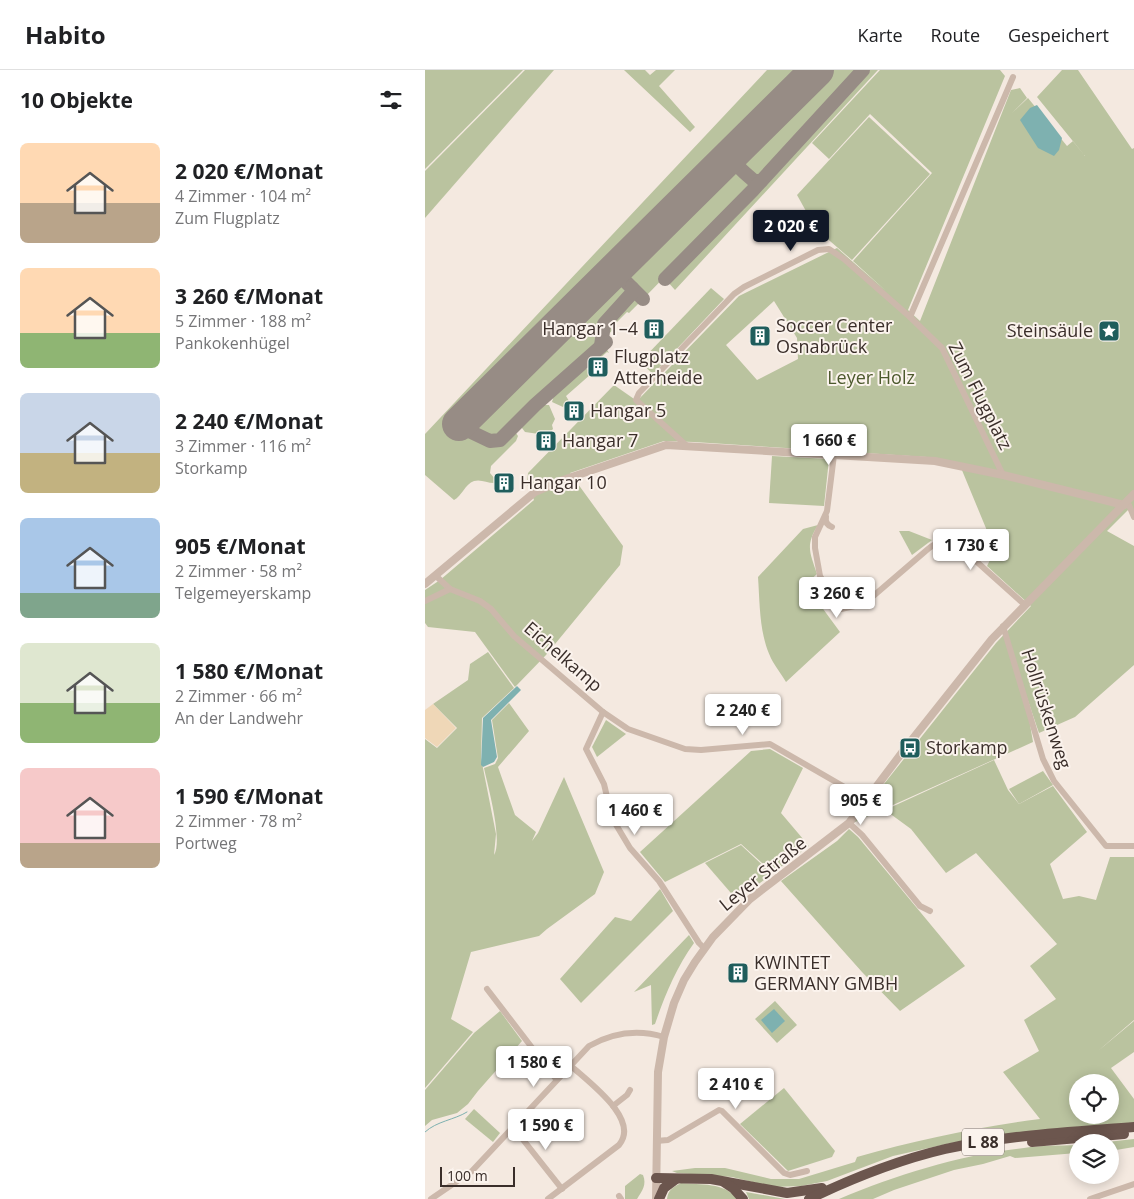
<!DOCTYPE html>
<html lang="de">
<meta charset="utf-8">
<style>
:root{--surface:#fff;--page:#f2f2f2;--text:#202124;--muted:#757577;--line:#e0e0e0;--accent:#111827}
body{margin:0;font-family:"Open Sans",sans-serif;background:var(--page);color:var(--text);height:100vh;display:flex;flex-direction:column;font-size:19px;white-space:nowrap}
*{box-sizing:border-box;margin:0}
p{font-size:16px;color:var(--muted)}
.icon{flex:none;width:28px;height:28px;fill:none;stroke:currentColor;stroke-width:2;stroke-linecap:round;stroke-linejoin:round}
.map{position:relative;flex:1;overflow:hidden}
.panel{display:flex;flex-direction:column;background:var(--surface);width:425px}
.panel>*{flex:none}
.buttons{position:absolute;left:644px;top:1004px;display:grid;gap:10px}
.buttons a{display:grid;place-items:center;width:50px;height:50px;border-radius:50%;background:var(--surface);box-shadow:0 2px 12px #0003;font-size:25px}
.scale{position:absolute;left:15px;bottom:12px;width:75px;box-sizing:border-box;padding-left:5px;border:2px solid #3a2e2a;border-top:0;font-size:14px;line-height:18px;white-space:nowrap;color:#3a2e2a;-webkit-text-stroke:4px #fbf3ed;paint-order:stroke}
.price{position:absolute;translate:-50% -42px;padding:0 11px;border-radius:5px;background:#fff;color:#222;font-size:16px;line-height:32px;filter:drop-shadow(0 1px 2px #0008)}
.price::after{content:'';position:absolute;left:50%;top:30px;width:15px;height:11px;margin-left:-8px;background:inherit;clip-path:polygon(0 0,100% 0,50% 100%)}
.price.active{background:var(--accent);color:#fff}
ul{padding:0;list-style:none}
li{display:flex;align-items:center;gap:15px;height:125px;padding:0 20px}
li span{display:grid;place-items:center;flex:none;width:140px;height:100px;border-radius:8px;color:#555}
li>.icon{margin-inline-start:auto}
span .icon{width:60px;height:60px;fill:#fffc;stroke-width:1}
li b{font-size:21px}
h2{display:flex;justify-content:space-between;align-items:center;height:60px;padding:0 20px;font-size:21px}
header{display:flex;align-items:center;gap:30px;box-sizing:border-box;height:70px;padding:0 25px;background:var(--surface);border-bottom:1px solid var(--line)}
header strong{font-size:24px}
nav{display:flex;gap:28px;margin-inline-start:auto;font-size:18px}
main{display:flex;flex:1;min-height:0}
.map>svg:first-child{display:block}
</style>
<header>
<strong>Habito</strong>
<nav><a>Karte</a><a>Route</a><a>Gespeichert</a></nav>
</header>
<main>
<section class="panel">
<h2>10 Objekte<svg class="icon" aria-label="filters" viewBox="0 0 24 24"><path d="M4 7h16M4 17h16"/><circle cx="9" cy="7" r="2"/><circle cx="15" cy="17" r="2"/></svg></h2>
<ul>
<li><span style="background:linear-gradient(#ffd9b3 60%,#b9a48a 0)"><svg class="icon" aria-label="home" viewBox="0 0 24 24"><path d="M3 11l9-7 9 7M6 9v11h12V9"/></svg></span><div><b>2 020 €/Monat</b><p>4 Zimmer · 104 m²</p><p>Zum Flugplatz</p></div></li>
<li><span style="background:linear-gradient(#ffd9b3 65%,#8fb573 0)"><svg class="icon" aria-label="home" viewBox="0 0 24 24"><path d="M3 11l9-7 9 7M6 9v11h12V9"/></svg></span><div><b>3 260 €/Monat</b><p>5 Zimmer · 188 m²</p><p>Pankokenhügel</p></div></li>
<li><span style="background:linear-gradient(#c9d6e8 60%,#c2b280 0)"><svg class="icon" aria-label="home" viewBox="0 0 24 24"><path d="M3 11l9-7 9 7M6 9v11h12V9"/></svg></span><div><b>2 240 €/Monat</b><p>3 Zimmer · 116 m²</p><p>Storkamp</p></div></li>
<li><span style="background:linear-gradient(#a9c7e8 75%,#7fa58c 0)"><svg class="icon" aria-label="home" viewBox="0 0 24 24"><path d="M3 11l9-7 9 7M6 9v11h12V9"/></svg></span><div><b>905 €/Monat</b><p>2 Zimmer · 58 m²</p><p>Telgemeyerskamp</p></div></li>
<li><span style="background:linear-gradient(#dfe7d0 60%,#8fb573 0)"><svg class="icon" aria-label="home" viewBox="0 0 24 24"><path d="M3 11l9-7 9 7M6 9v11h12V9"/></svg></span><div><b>1 580 €/Monat</b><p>2 Zimmer · 66 m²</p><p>An der Landwehr</p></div></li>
<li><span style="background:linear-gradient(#f6c9c9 75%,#b9a48a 0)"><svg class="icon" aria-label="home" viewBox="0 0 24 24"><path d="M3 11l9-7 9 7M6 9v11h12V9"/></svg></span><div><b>1 590 €/Monat</b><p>2 Zimmer · 78 m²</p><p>Portweg</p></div></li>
</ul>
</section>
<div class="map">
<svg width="709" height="1129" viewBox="0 0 709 1129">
<rect width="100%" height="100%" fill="#f4e9e0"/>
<!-- green -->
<g fill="#bac39f" fill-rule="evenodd">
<polygon points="0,0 98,0 0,99"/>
<polygon points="100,0 129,0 0,148 0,101"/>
<polygon points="199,0 220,0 225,5 231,0 250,0 234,16 270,57 265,62"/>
<path d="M 342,0 L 382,0 L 22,356 L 33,368 L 42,364 L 45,364 C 66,374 71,379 88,361 L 91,363 L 93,366 L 91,371 L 66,396 L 65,403 L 70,409 L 69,413 C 62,413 56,409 49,411 C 40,414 37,426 29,430 L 0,405 L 0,364 Z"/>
<polygon points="403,0 435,0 335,108 330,106 329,107 313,92 313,89"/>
<polygon points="442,0 453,0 250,220 242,211 334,118"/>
<path d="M 455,0 L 575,0 L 580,6 L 483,240 L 495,251 L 586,20 L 595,18 L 602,28 L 587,43 L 603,28 L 642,76 L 648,71 L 660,86 L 612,27 L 637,0 L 653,0 L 707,79 L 709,78 L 709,440 L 704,439 L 682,461 L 709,476 L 709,595 L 650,647 L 614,663 L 599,619 L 608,672 L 428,753 L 571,573 L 606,536 L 562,496 L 570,480 L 534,393 L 502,387 L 269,372 L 239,371 L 145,403 L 198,476 L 195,495 L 121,585 L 90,617 L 50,562 L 3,557 L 0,553 L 0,520 L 15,510 L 109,430 L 102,414 L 103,403 L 189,315 L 212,331 L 314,226 L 412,178 L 461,221 L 428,191 L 507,103 L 445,44 L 404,89 L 387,73 ZM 349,231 L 372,268 L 373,289 L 332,310 L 301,275 Z"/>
<polygon points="444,47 505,104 427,190 391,159 372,125"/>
<path d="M 306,95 L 309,96 C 317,104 327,110 322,122 L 221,226 L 198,203 Z"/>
<polygon points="192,208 203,219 203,222 177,253 173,275 122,321 119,320 104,335 104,336 73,367 65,367 44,358 44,354"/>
<polygon points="286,218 299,229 228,304 215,292"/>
<path d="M 211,226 L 216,231 L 204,243 L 202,242 L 186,258 L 188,260 L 180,267 C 177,254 199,230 211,226 Z"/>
<polygon points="181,278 184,283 182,282 165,297 164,294 165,290 178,279"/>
<polygon points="157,298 162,299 166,304 141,326 144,331 138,337 127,332 130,322"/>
<polygon points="115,335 124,335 130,349 127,355 128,359 125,362 119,362 114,364 100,362 97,358 96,353"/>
<polygon points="347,386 404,389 399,436 344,433"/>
<path d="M 393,455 C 380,476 385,482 392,504 L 383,512 L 393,532 L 415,562 L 361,612 C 357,605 352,599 348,592 C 334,567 335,535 333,507 L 378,459 Z"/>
<polygon points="474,461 484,461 507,470 487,485"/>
<path d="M 63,582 L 89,618 L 57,648 L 56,688 L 71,764 L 69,785 C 78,770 63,717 59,698 L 70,694 L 73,688 L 67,650 L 84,633 L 104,661 L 73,697 L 90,745 L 111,762 L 107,771 L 113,763 L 139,707 L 179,802 L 170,824 L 122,859 L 114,866 L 46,882 L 26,949 L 48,962 L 0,1018 L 0,669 L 12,678 L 32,658 L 8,634 L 43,610 L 45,594 Z"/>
<polygon points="181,650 201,664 172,687 167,677"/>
<polygon points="345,679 378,698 356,743 384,776 348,803 316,774 240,812 215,782 326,681"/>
<path d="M 569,690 L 583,720 L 594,734 L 628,716 L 662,762 L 625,794 L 638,829 L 654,826 L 671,830 L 685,787 L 709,787 L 709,950 L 673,981 L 709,951 L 709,982 L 686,998 L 709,1029 L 709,1053 L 526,1073 L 468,1086 L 402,1111 L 376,1116 L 348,1117 L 307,1107 L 252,1103 L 247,1101 L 270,1098 L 300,1098 L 346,1109 L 374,1109 L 430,1092 L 432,1087 C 492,1070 553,1057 615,1049 L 578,1002 L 614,981 L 599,950 L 631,929 L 605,896 L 632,874 L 551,783 L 521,803 L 486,759 L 460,740 ZM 652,1012 L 685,1012 L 685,1045 L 653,1046 Z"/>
<polygon points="618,701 628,715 594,734 584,719"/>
<polygon points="424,759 433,767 540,896 475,941 437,902 356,811 412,771"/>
<polygon points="316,775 347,804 312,830 280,793"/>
<polygon points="235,819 248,841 156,933 135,909 190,847 206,851"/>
<path d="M 264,865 L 269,873 C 251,898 240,925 230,954 L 227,955 L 226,915 L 209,922 Z"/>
<polygon points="350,931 372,955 352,973 330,949"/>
<polygon points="75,941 97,971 53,1021 43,1034 32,1043 7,1050 0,1056 0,1020 49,963"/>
<polygon points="359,1018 410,1081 407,1087 363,1101 315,1054"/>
<polygon points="49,1039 75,1063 68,1072 40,1049"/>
<polygon points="709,1069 709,1077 685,1081 685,1072 682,1072"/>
<path d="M 652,1075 L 652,1083 L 590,1088 L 585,1086 L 558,1094 L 529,1100 L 469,1120 L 448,1129 L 414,1129 C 473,1104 535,1085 599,1078 C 616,1075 635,1076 652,1075 Z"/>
<path d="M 215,1104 L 218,1105 C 222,1115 217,1121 212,1129 L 200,1129 L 200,1116 Z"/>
<path d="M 256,1113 C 275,1115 300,1112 312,1129 L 242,1129 C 243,1120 248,1117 256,1113 Z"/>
<polygon points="321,1122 360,1129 324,1129"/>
</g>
<!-- sand -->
<polygon fill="#efd7b7" points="8,634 31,658 12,677 0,668 0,640"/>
<!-- water -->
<g fill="#7eb1b0">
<polygon points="612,35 637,68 634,80 629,86 613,78 595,50 605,38"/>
<polygon points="92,616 96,620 66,650 72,687 69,692 58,697 56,695 58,648"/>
<polygon points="349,939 360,951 347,963 336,950"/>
</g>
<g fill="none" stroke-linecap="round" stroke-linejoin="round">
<!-- stream -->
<path stroke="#7eb1b0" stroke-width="1" d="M 0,1062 C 12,1051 29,1050 42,1042"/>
<!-- taxiway -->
<g stroke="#978c85" stroke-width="14">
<path d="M 310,81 C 305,94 321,103 329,111 L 336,111"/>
<polyline points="182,207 189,204 194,205 218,229"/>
<polyline points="240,209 328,120 438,0"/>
<polyline points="176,276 179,254 207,223 207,218"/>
<polyline points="34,354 42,360 65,371 75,370 110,335 181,272"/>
</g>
<!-- runway -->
<polyline stroke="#978c85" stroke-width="34" points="34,354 392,0"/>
<!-- minor -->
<g stroke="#ccb8ab" stroke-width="6">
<polyline points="485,247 588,7"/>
<polyline points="262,376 211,330 214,323 309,224 319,217 393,180 404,179 419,189 485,247 517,278 578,405"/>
<path d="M 409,385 L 402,441 L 390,467 L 390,478 L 395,506 L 416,539 L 434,535 L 446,528 L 503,479 C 513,471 521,469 533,475 L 600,535"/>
<polyline points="704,435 709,447"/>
<path d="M 401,447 C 400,452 402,455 407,457"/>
<polyline points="11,506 25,519 55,531 66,539 89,566 178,642 203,659 260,679 276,680 345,674 442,730"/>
<polyline points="0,531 25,519"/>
<polyline points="578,556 618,689 629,711 681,776 709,776"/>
<polyline points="178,642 161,679 179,714 187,748 205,778 234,811 274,873 279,878"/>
<polyline points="424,753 437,765 495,836 505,841"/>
<polyline points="62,919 131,1009"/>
<polyline points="188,1036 202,1025 205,1020"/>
<polyline points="88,1057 137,1119"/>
<polyline points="231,1071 243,1070 294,1040 297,1041 359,1103 365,1105 382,1101"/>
<polyline points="194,1126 196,1129"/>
<path d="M 6,1129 L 47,1101 L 164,976 C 187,963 213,959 239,967"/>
<path d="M 123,1129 L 194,1075 C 216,1049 162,1011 145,995"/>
<polyline points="665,1129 709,1114"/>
</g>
<!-- tertiary -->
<g stroke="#ccb8ab" stroke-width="8">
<polyline points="0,514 110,422 138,410 241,375 510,391 578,405 699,435"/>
<polyline points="231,1129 233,1002 239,967 249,933 259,910 270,892 288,867 325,829 424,753 482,676 567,569 709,424"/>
</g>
<!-- trunk -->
<g stroke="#6c564e" stroke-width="10">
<polyline points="607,1072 699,1064"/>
<polyline points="231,1108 286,1109 362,1123 397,1118"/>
<polyline points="299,1112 308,1118 318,1129"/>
<polyline points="234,1129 239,1118 251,1109"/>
<path d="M 384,1129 C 428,1108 473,1090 520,1079 C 582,1065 646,1062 709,1057"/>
</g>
</g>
<!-- icons -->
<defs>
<g id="building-square" transform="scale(1.125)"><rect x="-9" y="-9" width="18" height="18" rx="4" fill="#1f5d5c" stroke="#fbf3ed"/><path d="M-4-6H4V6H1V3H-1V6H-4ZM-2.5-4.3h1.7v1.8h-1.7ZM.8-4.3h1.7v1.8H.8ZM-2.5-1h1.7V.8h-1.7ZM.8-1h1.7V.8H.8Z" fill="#fff"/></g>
<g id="sight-square" transform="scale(1.125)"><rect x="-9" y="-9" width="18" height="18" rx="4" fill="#1f5d5c" stroke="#fbf3ed"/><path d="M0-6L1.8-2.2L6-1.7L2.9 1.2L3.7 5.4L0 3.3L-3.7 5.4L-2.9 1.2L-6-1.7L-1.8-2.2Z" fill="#fff"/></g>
<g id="bus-square" transform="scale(1.125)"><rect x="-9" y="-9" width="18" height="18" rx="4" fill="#1f5d5c" stroke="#fbf3ed"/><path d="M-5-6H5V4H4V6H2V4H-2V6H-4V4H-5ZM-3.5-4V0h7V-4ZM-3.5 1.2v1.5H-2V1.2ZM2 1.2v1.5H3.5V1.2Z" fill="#fff"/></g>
</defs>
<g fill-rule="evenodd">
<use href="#building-square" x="229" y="259"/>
<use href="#sight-square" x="684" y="261"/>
<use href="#building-square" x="335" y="266"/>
<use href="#building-square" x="173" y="297"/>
<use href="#building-square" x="149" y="341"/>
<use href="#building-square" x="121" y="371"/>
<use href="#building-square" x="79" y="413"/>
<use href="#bus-square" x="485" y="678"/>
<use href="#building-square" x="313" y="903"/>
</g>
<g text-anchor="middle" stroke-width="4" stroke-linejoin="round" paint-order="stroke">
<!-- shield labels -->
<rect fill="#fbf3ed" stroke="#746964" stroke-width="1" x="537" y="1058.5" width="42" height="27" rx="4"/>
<g font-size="16" font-weight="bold" fill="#3a2e2a">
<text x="558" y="1078">L 88</text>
</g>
<!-- poi labels -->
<g font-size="18" fill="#3a2e2a" stroke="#fbf3ed" text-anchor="start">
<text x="351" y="262">Soccer Center<tspan x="351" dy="21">Osnabrück</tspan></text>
<text x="213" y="265" text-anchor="end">Hangar 1–4</text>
<text x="668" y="267" text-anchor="end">Steinsäule</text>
<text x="189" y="293">Flugplatz<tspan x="189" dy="21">Atterheide</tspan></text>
<text x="165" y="347">Hangar 5</text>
<text x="137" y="377">Hangar 7</text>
<text x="95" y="419">Hangar 10</text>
<text x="501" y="684">Storkamp</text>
<text x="329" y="899">KWINTET<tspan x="329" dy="21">GERMANY GMBH</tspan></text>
</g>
<!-- park labels -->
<g font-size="18" fill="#4c592d" stroke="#fbf3ed">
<text x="446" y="314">Leyer Holz</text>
</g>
<!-- street labels -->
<g font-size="18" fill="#3a2e2a" stroke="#fbf3ed">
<text transform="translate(555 326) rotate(63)" y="6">Zum Flugplatz</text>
<text transform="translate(138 587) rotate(41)" y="6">Eichelkamp</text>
<text transform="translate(621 639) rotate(72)" y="6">Hollrüskenweg</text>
<text transform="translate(338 804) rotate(-39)" y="6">Leyer Straße</text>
</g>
</g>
</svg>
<div class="buttons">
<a><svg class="icon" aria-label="locate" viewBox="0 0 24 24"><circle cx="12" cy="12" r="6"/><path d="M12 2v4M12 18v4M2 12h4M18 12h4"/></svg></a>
<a><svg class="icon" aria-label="layers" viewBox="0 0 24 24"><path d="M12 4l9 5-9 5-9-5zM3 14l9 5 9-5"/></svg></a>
</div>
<div class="scale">100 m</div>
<b class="price active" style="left:366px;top:182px">2 020 €</b>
<b class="price" style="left:404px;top:396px">1 660 €</b>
<b class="price" style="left:546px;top:501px">1 730 €</b>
<b class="price" style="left:412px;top:549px">3 260 €</b>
<b class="price" style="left:318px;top:666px">2 240 €</b>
<b class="price" style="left:436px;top:756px">905 €</b>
<b class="price" style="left:210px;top:766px">1 460 €</b>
<b class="price" style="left:109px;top:1018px">1 580 €</b>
<b class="price" style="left:311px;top:1040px">2 410 €</b>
<b class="price" style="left:121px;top:1081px">1 590 €</b>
</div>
</main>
